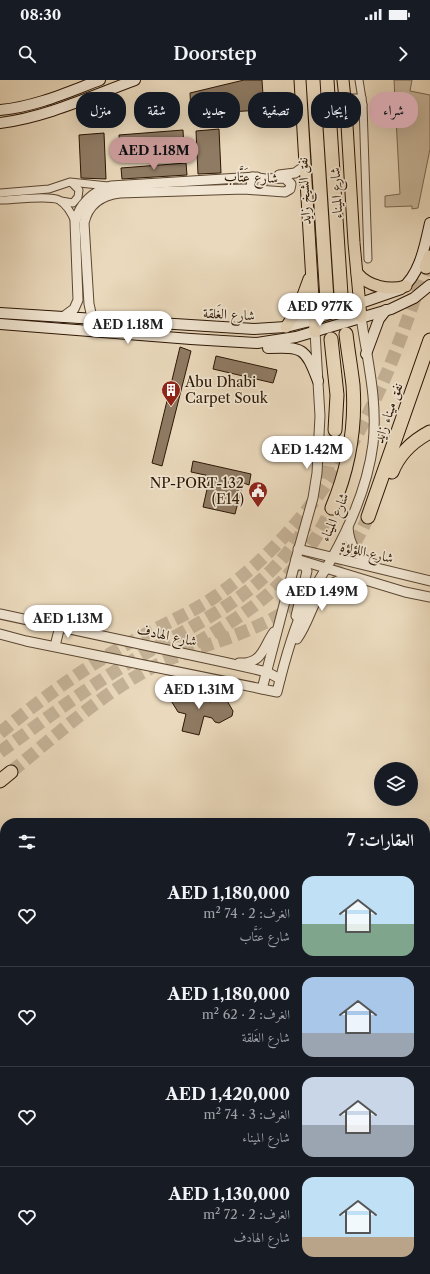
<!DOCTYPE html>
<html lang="ar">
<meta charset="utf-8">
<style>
:root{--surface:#171b24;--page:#242831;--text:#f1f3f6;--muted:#9ea1a6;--line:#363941;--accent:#c59692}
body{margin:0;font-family:"Libre Caslon Text",Amiri,serif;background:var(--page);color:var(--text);direction:rtl;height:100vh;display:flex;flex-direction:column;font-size:15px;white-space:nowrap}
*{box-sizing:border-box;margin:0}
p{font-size:13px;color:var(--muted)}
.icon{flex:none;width:22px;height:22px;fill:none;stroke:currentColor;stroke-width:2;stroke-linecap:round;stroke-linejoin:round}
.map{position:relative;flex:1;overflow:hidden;direction:ltr}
.sheet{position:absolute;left:0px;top:738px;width:430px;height:456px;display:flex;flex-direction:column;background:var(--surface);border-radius:16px 16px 0 0;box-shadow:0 4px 16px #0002;direction:rtl}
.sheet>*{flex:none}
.top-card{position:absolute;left:12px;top:12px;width:406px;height:36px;direction:rtl;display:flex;gap:8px}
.controls{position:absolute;left:374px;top:682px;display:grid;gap:8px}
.controls a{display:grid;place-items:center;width:44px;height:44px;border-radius:50%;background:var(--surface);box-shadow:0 4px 16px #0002;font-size:20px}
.price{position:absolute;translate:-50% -34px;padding:0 9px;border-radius:14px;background:#fff;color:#222;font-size:13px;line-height:26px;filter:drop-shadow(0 1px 2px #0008)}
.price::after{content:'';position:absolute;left:50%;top:24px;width:12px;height:9px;margin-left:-6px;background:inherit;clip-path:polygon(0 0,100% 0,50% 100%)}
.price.current{background:var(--accent);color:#111}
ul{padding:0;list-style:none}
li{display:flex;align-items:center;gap:12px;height:100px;padding:0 16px}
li+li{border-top:1px solid var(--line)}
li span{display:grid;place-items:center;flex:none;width:112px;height:80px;border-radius:12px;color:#555}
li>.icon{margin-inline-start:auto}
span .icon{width:48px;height:48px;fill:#fffc;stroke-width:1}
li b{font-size:17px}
h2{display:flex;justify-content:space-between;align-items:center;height:48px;padding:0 16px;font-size:17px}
.chip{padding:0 14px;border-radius:16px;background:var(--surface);box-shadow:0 4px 16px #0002;font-size:14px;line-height:36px}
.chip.current{background:var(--accent);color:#111}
.status{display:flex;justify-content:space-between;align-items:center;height:28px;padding:0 20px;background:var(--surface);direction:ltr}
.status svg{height:11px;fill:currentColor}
header{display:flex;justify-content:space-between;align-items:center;height:52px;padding:0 16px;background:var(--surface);font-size:18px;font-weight:600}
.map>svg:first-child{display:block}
</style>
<div class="status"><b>08:30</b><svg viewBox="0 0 49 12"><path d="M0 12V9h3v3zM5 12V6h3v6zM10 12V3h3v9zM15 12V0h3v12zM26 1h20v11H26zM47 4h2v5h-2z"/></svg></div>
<header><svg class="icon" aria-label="forward" viewBox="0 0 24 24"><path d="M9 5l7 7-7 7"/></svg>Doorstep<svg class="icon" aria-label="search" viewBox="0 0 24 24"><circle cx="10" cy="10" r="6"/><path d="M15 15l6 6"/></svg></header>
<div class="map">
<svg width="430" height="1194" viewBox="0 0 430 1194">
<rect width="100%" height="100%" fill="#ead9bc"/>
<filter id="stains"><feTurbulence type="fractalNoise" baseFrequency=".005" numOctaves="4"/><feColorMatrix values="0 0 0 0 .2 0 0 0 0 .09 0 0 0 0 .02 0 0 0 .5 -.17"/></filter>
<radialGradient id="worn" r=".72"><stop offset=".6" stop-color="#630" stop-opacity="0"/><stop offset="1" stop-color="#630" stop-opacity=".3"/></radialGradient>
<!-- green -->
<polygon fill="#cab89d" stroke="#7b6750" points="394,0 412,0 410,11 430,15 430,69 418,128 412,129 412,126 385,127 385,116 400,114"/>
<!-- building -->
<g fill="#8f7b64" stroke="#2c1604">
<polygon points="244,0 262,0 264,30 191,34 190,13"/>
<polygon points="219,49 221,93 198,94 196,51"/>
<polygon points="183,50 184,69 120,73 119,55"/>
<polygon points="104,53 106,99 81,98 79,55"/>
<polygon points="186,83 187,95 122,99 121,88"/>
<polygon points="180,267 191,271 162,386 152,383"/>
<polygon points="216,276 277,290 273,303 213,289"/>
<polygon points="193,381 251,394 249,405 243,403 235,434 203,427 210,396 191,392"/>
<polygon points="185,607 193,610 196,614 195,619 202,618 210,622 218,617 226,619 233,631 232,636 219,643 215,642 212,638 204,636 199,655 182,651 186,634 178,632 170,619 172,614"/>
</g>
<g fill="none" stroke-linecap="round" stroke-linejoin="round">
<!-- motorway-tunnel -->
<g stroke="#c4b297" stroke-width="13" stroke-dasharray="13 6" stroke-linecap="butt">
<polyline points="341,215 346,254"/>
<polyline points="327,220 331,259"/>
<polyline points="326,399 335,350"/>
<path d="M 196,563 C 262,525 298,497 332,428"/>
<path d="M 0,653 C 43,617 88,585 138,558 C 164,544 191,533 216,516 C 288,466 342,392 378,313 C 397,272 411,229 426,187"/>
<path d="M 0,672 C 39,644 77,615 117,590 C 184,548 264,519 306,446"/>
<path d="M 11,692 C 55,656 99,616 149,589 C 180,572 216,564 248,550 C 302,529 345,490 368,437"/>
</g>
<!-- minor casing -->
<g stroke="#5c4732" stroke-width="9">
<g id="minor">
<polyline points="359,0 363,25 368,179"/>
<polyline points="345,18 362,18"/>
<polyline points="346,28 356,25 363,25"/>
<polyline points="0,113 49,109 70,102 108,106"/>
<path d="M 0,120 C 12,120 50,115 59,120 C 67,125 72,134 75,142"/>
<polyline points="61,121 73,123 78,117 79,110 72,103"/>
</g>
</g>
<!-- tertiary casing -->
<g stroke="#5c4732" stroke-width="11">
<g id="tertiary">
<polyline points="279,95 295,93 305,86"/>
<path d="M 63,237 L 74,229 L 78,220 L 75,142 C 80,123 92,112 111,106 L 257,97"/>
<path d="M 97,240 L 91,233 L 89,224 L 84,143 C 88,124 102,115 120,113 L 244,109 L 285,112 L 290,109 L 291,104 L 285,98 L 265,99 L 252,97 L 251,109"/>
<path d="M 348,447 C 349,464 357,479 374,484"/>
<polyline points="298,469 430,501"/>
<polyline points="296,479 405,512 430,517"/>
<polyline points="0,534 228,583 267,592 280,599"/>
<polyline points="296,536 307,491 304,485 296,485"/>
<path d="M 0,554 L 26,561 L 277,612 C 284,583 292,552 305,525 C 313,509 323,494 332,478 C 352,442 368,404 373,364 C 378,321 367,279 361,237"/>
<path d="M 297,559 C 317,530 311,502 354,497"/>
<polyline points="55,566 60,546"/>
<path d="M 239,583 C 263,584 263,567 274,552"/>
<polyline points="262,609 296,479 313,418 317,393 320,336 315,252"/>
</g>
</g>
<!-- secondary casing -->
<g stroke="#2c1604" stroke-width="12">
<g id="secondary">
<path d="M 0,30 C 35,27 68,12 100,0"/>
<path d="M 0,43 C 47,37 91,16 135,0"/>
<path d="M 0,233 L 254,249 L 286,247 L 306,242 L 401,209 C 420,195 425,165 430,143"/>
<polyline points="0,244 191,259 257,263 296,257 391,229 414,218 430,205"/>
<path d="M 268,268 C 303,267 305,267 318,301"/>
<polyline points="366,274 379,239 386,230"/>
</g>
</g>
<!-- primary casing -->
<g stroke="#2c1604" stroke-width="13">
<g id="primary">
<polyline points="300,0 315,252"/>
<polyline points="343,0 346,28 354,163 361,237"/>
<path d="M 357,193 C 369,207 389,211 406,206"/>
<polyline points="286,247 298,229 309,199"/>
</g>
</g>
<!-- motorway casing -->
<g stroke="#2c1604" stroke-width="15">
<g id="motorway">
<polyline points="313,0 327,220"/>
<polyline points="327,0 341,215"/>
<polyline points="426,187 430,177"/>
<polyline points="331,259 337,315 335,350"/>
<path d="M 392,392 C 399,374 413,361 430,352"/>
<path d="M 332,428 C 348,390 356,347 353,305 C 351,288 348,271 346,254"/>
<polyline points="368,437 430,260"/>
<polyline points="0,701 11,692"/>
</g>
</g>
<!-- minor -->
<use href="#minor" stroke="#f1e6d3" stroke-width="7"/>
<!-- tertiary -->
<use href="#tertiary" stroke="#f1e6d3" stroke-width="9"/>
<!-- secondary -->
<use href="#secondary" stroke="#f1e6d3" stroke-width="10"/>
<!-- primary -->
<use href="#primary" stroke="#ead9bc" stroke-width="11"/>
<!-- motorway -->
<use href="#motorway" stroke="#ead9bc" stroke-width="13"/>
</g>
<!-- icons -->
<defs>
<g id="building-pin" transform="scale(1)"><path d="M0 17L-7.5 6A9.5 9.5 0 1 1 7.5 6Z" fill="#8f2418" stroke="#f1e6d3"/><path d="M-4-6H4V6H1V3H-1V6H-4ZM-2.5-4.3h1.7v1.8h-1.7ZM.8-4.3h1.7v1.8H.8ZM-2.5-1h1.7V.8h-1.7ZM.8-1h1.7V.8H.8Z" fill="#fff"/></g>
<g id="civic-pin" transform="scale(1)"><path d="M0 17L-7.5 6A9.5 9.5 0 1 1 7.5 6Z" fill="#8f2418" stroke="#f1e6d3"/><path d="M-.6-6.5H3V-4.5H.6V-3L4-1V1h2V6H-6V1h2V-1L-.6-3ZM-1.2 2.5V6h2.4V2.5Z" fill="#fff"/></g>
</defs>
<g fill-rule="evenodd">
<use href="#building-pin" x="171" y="310"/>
<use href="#civic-pin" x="258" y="411"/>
</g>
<g text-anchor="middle" stroke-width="3.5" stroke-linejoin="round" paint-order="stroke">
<!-- street labels -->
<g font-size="14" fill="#2c1604" stroke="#f1e6d3">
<text transform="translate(251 97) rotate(2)" y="5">شارع عَتَّاب</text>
<text transform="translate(304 111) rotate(-93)" y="5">نفق الشيخ زايد</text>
<text transform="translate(336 113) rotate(-93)" y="5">شارع الميناء</text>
<text transform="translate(229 234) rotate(3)" y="5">شارع الغَلقة</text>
<text transform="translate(388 333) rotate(-71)" y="5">نفق ميناء زايد</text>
<text transform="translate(334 437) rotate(-66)" y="5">شارع الميناء</text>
<text transform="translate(367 472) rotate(13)" y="5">شارع اللؤلؤة</text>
<text transform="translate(167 555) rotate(12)" y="5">شارع الهادف</text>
</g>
<!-- poi labels -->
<g font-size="14" fill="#2c1604" stroke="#f1e6d3" text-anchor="start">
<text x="185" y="307">Abu Dhabi<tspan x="185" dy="16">Carpet Souk</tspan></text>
<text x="244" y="408" text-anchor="end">NP-PORT-132<tspan x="244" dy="16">(E14)</tspan></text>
</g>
</g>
<rect width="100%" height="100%" filter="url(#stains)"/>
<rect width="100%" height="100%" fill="url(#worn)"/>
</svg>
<div class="controls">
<a><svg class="icon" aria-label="layers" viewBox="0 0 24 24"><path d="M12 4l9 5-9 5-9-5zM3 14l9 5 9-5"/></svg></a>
</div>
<b class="price current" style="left:154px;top:91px">AED 1.18M</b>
<b class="price" style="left:320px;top:247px">AED 977K</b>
<b class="price" style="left:128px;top:265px">AED 1.18M</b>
<b class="price" style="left:307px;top:390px">AED 1.42M</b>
<b class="price" style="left:322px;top:532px">AED 1.49M</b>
<b class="price" style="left:68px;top:559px">AED 1.13M</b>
<b class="price" style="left:199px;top:630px">AED 1.31M</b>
<div class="top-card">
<a class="chip current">شراء</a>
<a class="chip">إيجار</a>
<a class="chip">تصفية</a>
<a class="chip">جديد</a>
<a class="chip">شقة</a>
<a class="chip">منزل</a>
</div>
<section class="sheet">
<h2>العقارات: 7<svg class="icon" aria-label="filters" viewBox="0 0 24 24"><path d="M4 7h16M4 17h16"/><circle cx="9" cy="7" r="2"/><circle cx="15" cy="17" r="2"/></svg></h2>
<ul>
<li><span style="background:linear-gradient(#bfe0f5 60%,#7fa58c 0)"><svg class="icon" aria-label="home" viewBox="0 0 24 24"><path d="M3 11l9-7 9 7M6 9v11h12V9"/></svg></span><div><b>AED 1,180,000</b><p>الغرف: 2 · 74 m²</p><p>شارع عَتَّاب</p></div><svg class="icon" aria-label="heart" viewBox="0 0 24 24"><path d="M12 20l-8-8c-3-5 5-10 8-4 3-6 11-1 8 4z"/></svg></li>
<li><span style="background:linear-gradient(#a9c7e8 70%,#9aa5b1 0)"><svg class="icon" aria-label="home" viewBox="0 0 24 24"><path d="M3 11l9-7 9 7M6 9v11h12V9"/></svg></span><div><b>AED 1,180,000</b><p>الغرف: 2 · 62 m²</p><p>شارع الغَلقة</p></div><svg class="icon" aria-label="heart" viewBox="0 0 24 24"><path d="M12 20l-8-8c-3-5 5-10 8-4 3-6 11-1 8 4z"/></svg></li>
<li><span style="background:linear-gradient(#c9d6e8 60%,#9aa5b1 0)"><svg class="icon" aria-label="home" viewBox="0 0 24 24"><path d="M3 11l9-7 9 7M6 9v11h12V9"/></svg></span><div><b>AED 1,420,000</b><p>الغرف: 3 · 74 m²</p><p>شارع الميناء</p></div><svg class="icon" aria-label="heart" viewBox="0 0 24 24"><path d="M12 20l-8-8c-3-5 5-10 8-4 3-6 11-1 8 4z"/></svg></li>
<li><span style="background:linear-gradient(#bfe0f5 75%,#b9a48a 0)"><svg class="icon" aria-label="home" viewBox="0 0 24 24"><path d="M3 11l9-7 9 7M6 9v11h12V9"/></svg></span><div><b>AED 1,130,000</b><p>الغرف: 2 · 72 m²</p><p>شارع الهادف</p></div><svg class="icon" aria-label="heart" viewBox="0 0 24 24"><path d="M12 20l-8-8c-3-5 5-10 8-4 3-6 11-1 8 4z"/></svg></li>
</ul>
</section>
</div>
